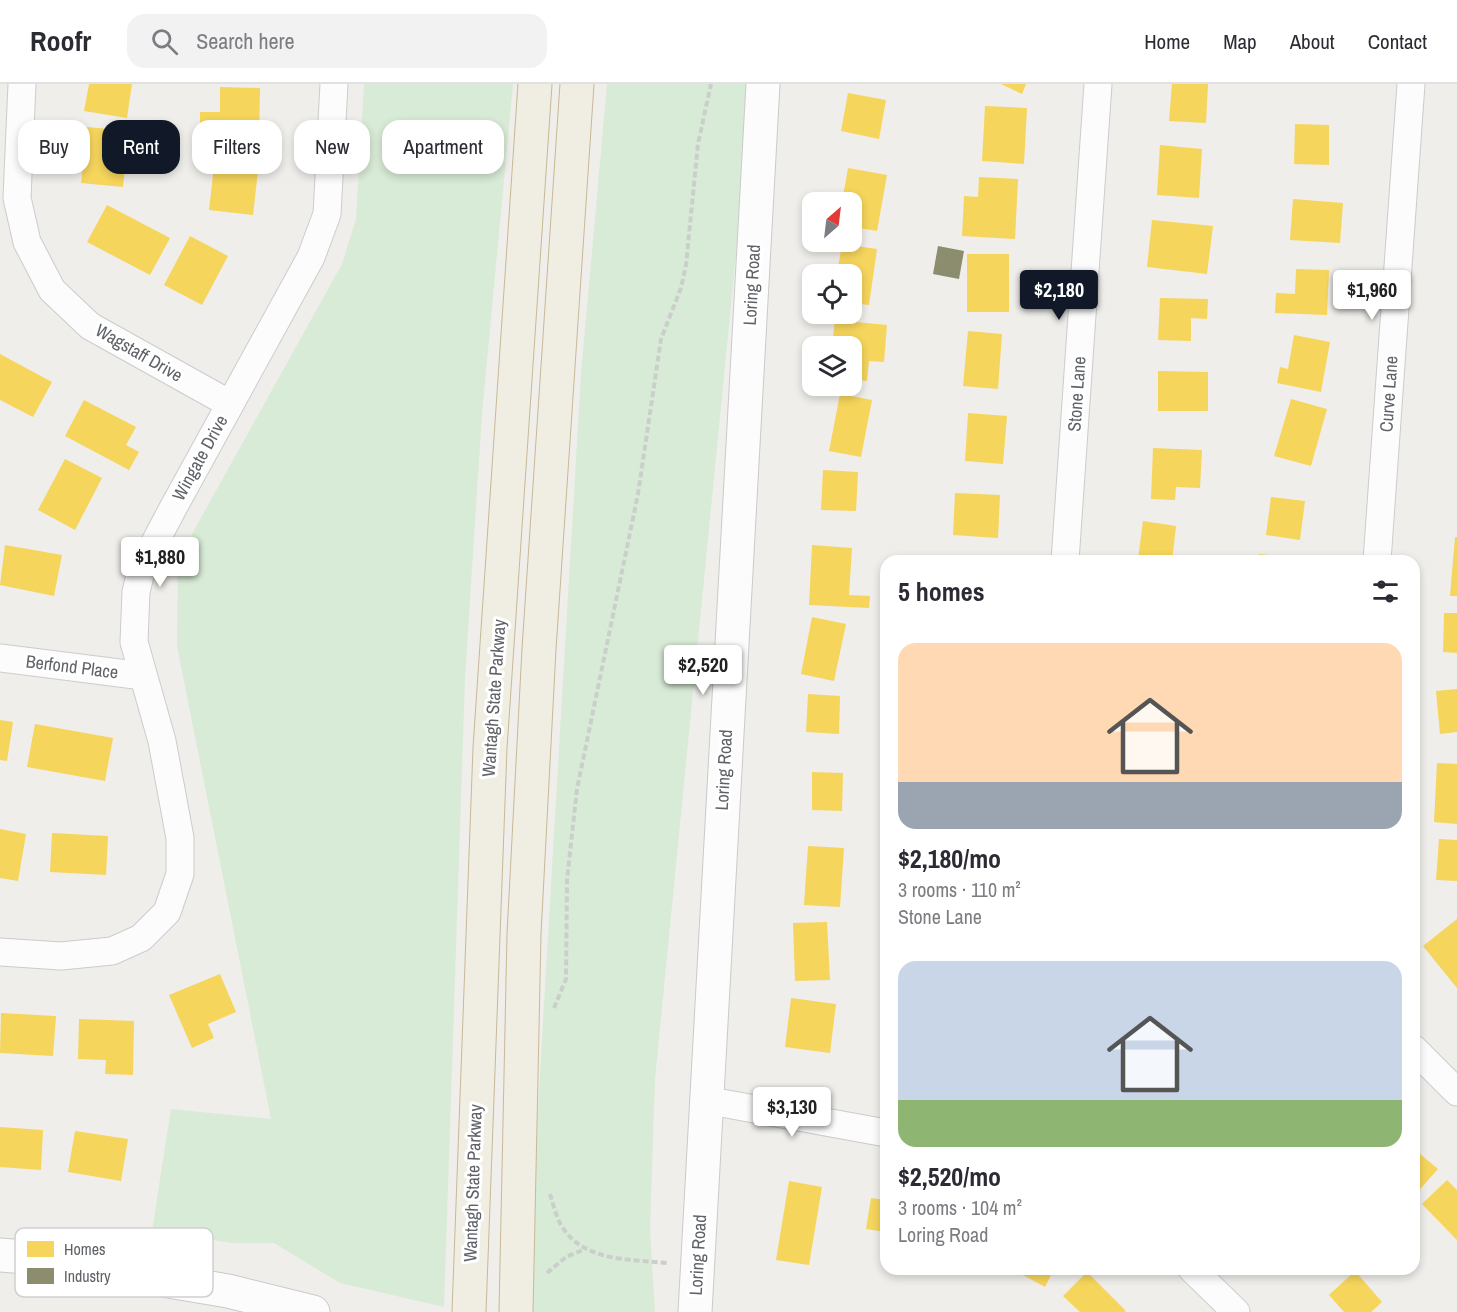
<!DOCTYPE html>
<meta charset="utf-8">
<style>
:root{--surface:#fff;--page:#f2f2f3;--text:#2b2b33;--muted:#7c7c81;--line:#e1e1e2;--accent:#111827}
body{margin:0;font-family:"Archivo Narrow",sans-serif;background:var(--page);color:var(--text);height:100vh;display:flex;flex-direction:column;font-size:22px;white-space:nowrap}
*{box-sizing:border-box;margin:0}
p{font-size:20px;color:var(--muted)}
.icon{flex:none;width:33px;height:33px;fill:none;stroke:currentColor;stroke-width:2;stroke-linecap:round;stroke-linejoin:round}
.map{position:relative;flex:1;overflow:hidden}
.side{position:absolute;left:880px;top:471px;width:540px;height:720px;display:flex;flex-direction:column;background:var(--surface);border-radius:18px;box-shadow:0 3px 9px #0003}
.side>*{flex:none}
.banner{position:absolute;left:18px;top:36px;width:570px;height:54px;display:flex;gap:12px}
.needle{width:39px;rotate:28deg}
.controls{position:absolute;left:802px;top:108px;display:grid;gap:12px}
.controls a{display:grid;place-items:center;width:60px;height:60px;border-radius:12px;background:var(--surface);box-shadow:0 3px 9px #0003;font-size:30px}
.price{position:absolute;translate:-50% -51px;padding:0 14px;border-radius:6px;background:#fff;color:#222;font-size:20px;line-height:39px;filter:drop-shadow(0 2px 3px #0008)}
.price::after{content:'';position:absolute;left:50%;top:36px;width:18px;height:14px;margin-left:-9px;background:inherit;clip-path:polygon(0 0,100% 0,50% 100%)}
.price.on{background:var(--accent);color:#fff}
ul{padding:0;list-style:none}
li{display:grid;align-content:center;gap:12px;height:318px;padding:0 18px}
li span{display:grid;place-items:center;height:186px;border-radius:18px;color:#555}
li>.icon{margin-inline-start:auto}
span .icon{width:108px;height:108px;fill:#fffc;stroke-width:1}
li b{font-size:26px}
h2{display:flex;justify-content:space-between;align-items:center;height:72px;padding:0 18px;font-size:26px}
.tag{padding:0 21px;border-radius:18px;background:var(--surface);box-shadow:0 3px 9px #0003;font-size:21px;line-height:54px}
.tag.on{background:var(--accent);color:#fff}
header{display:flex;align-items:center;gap:36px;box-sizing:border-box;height:84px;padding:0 30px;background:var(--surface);border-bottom:2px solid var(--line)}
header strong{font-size:28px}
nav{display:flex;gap:33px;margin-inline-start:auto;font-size:21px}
.search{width:420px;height:54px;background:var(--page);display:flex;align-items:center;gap:15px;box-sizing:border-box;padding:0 21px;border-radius:18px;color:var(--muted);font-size:22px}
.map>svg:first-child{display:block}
</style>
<header>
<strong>Roofr</strong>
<div class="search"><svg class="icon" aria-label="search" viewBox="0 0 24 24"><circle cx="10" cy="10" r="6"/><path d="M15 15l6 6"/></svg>Search here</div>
<nav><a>Home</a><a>Map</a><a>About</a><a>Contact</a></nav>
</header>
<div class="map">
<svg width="1457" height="1228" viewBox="0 0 1457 1228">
<rect width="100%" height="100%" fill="#efeeea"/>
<!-- green -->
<g fill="#d8ebd6">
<polygon points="364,0 513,0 482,330 465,594 444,1223 340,1199 274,1159 232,1159 152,1147 171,1025 271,1035 177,562 178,475 342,180 356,135"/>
<polygon points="607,0 750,0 745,78 655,995 650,1145 655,1228 526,1228 581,290"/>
</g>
<!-- homes -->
<g fill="#f6d55c">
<polygon points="89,0 132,0 127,34 84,27"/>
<polygon points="1001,0 1026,0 1022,10"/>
<polygon points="1172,0 1208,0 1206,39 1169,37"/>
<polygon points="220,3 260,4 259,61 200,59 200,28 220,28"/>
<polygon points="848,9 886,16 879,55 841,47"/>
<polygon points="985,22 1027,24 1024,80 982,77"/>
<polygon points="1295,40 1329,41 1329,81 1294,80"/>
<polygon points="87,43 129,47 123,103 81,99"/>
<polygon points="1160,61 1202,65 1199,114 1157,111"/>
<polygon points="215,73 259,78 253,131 209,126"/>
<polygon points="848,84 887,91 877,147 852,143 852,118 842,118"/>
<polygon points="979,93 1018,95 1015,155 962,152 964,112 978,113"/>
<polygon points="1293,115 1343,119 1340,159 1290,156"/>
<polygon points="107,121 170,154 150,191 87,158"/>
<polygon points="1152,136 1213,142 1207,190 1147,183"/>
<polygon points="190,152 228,172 202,221 164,201"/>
<polygon points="842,160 877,165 869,221 852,219 852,190 837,190"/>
<rect x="967" y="170" width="42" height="58"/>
<polygon points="1296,185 1329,186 1327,231 1275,229 1276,209 1295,210"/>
<polygon points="1160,214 1208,215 1207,235 1191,234 1191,257 1158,256"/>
<polygon points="835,236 887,241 884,278 869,277 867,297 852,295 852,262 832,262"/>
<polygon points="968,247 1002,250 998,305 963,302"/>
<polygon points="1294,251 1330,258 1321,308 1277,299 1280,283 1288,285"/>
<polygon points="0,270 52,298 33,333 0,316"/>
<polygon points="1158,287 1208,288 1208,327 1158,327"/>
<polygon points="840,310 872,316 861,373 829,367"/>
<polygon points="1291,315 1327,325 1311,382 1274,372"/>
<polygon points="84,316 136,343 126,361 139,368 129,386 65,352"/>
<polygon points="968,329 1007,332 1003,380 965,377"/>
<polygon points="1153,364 1202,366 1200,404 1176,403 1175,416 1151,415"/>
<polygon points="65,375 102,394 75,446 38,426"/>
<polygon points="823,386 858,388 856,427 821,426"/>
<polygon points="955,409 1000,411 998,454 953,451"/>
<polygon points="1271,413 1305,417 1300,456 1266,451"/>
<polygon points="1143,437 1176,442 1172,477 1138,475"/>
<polygon points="1455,453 1457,453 1457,512 1450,512"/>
<polygon points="5,461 62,471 54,512 0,501"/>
<polygon points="812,461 852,464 849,511 870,512 869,524 809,521"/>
<polygon points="1259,470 1280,472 1280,477 1258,477"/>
<polygon points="1444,529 1457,529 1457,569 1443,568"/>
<polygon points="812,533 846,540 834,597 801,590"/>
<polygon points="1457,605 1457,648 1440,650 1436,607"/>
<polygon points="808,610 840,612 839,650 806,648"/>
<polygon points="0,636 13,638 7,677 0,676"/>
<polygon points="35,640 113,654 105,697 27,683"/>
<polygon points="1437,679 1457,680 1457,740 1434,738"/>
<polygon points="812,688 843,689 842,727 812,726"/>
<polygon points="0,745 26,750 18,797 0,794"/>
<polygon points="52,749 108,752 106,791 50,788"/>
<polygon points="1439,755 1457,756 1457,797 1436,796"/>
<polygon points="808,762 844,764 840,823 804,821"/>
<polygon points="1457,835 1457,904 1423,862"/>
<polygon points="827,838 830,896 795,897 793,839"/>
<polygon points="220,890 236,928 208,940 214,954 192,964 169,911"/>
<polygon points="791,914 836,920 830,969 785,963"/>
<polygon points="1,929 56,932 53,972 0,969"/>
<polygon points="79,935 134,937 133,991 105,990 106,976 78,975"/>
<polygon points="0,1043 43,1046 41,1086 0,1083"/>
<polygon points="75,1047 128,1055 121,1097 68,1088"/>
<polygon points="1414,1065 1438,1085 1414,1112"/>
<polygon points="1447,1096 1457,1106 1457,1156 1422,1120"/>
<polygon points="789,1097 822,1103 809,1181 776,1176"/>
<polygon points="871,1114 886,1116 886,1148 866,1145"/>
<polygon points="1012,1185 1054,1185 1045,1203"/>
<polygon points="1355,1187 1382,1218 1371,1228 1344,1228 1329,1211"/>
<polygon points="1087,1188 1126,1227 1124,1228 1080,1228 1063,1212"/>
</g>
<!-- industry -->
<polygon fill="#8c8c6e" points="938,162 964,167 959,195 933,190"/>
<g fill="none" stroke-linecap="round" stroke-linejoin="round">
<!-- street casing -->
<g stroke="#cbcccc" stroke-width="29">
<g id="street">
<polyline points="22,0 17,114 27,158 52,206 90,242 230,320"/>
<polyline points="1065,477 1098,0"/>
<polyline points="1377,477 1411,0"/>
<polyline points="0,574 143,592"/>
<polyline points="0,868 61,872 112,867 141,854 167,828 180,790 180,754 162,657 134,558 136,508 142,483 172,426 311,173 327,130 334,0"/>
<polyline points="1414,965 1457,1008"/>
<polyline points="705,1016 886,1049"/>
<polyline points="1192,1185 1236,1228"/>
</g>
</g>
<!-- secondary casing -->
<g stroke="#cacacb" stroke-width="35">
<g id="secondary">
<polyline points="0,1171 25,1173 228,1207 313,1228"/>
<polyline points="695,1228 763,0"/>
</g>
</g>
<!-- highway casing -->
<g stroke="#c8b996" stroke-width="35">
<g id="highway">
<polyline points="469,1228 490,664 535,0"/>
<polyline points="516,1228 524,850 539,565 577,0"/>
</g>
</g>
<!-- path -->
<g stroke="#cacfcc" stroke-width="4" stroke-dasharray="6 3" stroke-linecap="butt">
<polyline points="554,924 566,895 567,796 577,705 638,410 661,255 681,204 686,181 698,60 711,0"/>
<path d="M 550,1110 C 553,1120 556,1132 561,1141 C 583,1178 629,1175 667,1179"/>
<polyline points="547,1189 566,1173 585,1165"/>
</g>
<!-- street -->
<use href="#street" stroke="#fdfcfc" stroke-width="27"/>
<!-- secondary -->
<use href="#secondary" stroke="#fdfcfc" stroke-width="33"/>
<!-- highway -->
<use href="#highway" stroke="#f0ede3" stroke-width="33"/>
</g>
<g text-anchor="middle" stroke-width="6" stroke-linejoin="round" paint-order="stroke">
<!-- street labels -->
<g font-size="18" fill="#5f6368" stroke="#fff">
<text transform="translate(752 201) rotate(-87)" y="6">Loring Road</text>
<text transform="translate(139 269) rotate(30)" y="6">Wagstaff Drive</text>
<text transform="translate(1077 310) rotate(-86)" y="6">Stone Lane</text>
<text transform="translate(1389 310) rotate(-86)" y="6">Curve Lane</text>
<text transform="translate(200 374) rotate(-61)" y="6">Wingate Drive</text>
<text transform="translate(72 583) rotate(7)" y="6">Berfond Place</text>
<text transform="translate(494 614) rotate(-86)" y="6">Wantagh State Parkway</text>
<text transform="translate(724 686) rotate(-87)" y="6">Loring Road</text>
<text transform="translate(473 1099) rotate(-88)" y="6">Wantagh State Parkway</text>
<text transform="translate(698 1171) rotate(-87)" y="6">Loring Road</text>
</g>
</g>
<!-- legend -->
<rect x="15" y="1144" width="198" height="69" rx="9" fill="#fff" stroke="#cfd0d2" stroke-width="1.5"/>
<rect x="27" y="1157" width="27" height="16" fill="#f6d55c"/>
<rect x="27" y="1184" width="27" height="16" fill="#8c8c6e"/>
<g font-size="16" fill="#5f6368">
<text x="64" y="1171">Homes</text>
<text x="64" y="1198">Industry</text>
</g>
</svg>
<div class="controls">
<a><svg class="needle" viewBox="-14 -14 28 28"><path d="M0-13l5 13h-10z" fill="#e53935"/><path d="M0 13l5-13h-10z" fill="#7c7c81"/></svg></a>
<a><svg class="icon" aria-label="locate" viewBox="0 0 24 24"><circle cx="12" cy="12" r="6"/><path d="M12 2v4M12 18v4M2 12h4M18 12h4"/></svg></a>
<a><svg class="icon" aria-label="layers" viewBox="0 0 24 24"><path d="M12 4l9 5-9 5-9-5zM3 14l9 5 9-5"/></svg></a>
</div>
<b class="price on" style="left:1059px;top:237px">$2,180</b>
<b class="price" style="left:1372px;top:237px">$1,960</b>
<b class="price" style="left:160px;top:504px">$1,880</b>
<b class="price" style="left:703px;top:612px">$2,520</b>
<b class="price" style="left:792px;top:1054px">$3,130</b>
<div class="banner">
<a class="tag">Buy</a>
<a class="tag on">Rent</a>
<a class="tag">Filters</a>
<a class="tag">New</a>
<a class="tag">Apartment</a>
</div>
<section class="side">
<h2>5 homes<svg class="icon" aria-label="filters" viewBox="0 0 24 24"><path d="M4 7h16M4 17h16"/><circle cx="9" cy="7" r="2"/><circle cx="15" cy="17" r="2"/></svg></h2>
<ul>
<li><span style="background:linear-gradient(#ffd9b3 75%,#9aa5b1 0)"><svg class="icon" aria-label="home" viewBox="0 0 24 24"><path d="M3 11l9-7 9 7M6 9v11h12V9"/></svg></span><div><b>$2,180/mo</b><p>3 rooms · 110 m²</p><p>Stone Lane</p></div></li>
<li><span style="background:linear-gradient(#c9d6e8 75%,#8fb573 0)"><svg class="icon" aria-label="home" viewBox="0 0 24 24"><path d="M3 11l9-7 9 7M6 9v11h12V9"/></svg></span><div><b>$2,520/mo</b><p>3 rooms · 104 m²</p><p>Loring Road</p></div></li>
</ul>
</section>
</div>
